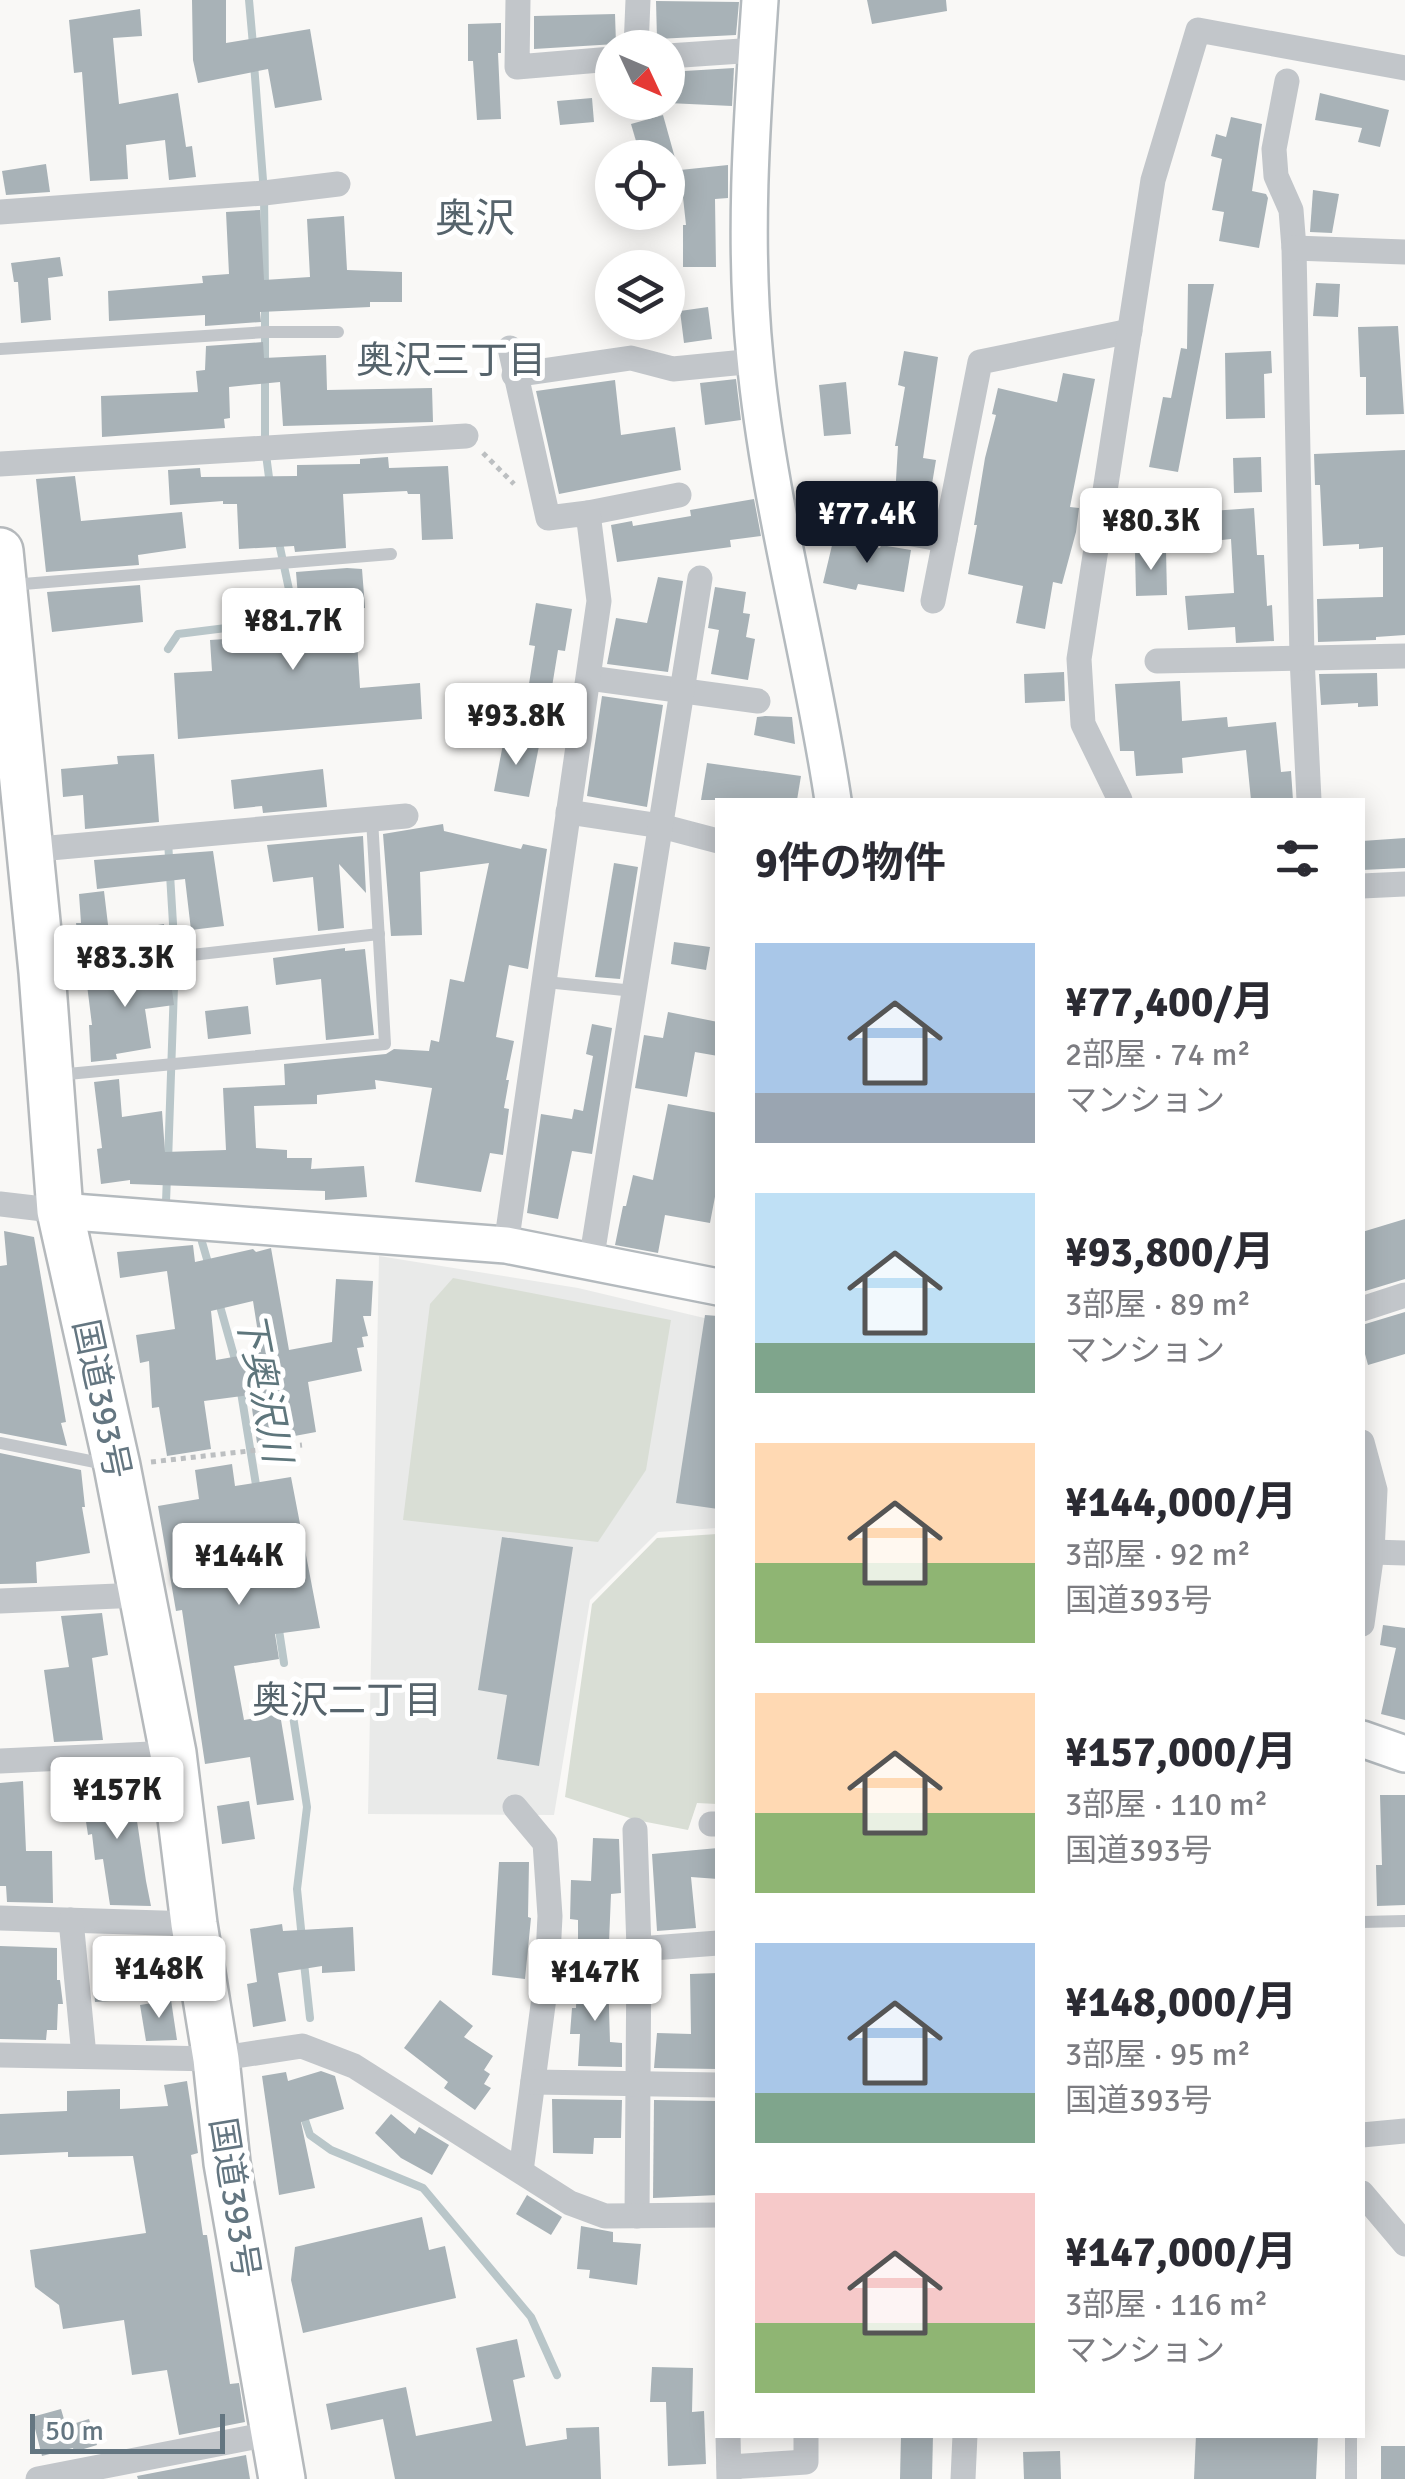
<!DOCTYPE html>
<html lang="ja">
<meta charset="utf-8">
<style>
:root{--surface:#fff;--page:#f7f7f7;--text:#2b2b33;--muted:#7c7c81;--accent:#111827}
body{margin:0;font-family:Signika,"Noto Sans JP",sans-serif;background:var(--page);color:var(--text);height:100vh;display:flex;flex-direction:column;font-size:38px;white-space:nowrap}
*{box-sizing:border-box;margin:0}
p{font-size:32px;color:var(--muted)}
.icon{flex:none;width:55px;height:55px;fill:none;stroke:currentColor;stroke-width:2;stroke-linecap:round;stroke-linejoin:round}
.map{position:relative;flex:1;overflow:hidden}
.side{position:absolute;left:715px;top:798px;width:650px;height:1640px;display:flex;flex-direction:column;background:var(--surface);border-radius:0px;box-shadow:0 5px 25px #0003}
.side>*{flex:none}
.needle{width:65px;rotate:134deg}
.controls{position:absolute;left:595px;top:30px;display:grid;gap:20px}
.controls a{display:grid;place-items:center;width:90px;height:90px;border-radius:50%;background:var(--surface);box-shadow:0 5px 25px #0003;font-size:50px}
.scale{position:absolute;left:30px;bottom:25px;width:195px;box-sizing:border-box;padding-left:10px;border:5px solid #647681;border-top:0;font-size:28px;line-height:35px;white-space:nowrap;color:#647681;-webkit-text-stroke:8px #fff;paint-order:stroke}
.price{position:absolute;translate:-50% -85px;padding:0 22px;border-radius:10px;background:#fff;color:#222;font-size:32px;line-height:65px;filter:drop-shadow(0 2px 5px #0008)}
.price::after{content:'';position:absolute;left:50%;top:60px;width:30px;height:22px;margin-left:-15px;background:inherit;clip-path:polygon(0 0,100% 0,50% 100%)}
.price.on{background:var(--accent);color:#fff}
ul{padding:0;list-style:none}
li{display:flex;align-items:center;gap:30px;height:250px;padding:0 40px}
li span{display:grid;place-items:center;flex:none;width:280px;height:200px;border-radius:0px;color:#555}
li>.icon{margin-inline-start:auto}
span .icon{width:120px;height:120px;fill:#fffc;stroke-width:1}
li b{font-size:42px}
h2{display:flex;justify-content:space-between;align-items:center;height:120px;padding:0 40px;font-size:42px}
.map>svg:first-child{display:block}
</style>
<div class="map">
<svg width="1405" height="2479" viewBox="0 0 1405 2479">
<rect width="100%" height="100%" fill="#f9f8f6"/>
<!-- built -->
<polygon fill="#e9eae9" points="379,1256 578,1288 717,1321 717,1528 658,1532 590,1600 554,1815 368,1814"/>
<!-- green -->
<g fill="#d9ded5">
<polygon points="453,1278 671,1320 646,1470 598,1542 403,1520 430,1304"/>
<polygon points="717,1534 717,1804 697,1803 688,1830 636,1820 565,1797 592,1604 657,1538"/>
</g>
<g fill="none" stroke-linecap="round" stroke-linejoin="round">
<!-- stream -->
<g stroke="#b9c6c9" stroke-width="8">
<polyline points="249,0 253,45"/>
<polyline points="254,64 264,193 265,290"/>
<polyline points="265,304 265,447 270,485"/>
<polyline points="168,649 178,634 290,620 294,613 278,538"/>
<polyline points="168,1162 175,957 168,841"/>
<polyline points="166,1202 167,1176"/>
<polyline points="202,1242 209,1266"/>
<polyline points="218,1299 236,1363"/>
<polyline points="240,1386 257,1491"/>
<polyline points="278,1623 284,1663"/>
<polyline points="293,1716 307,1807 297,1889 302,1939"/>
<polyline points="304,1963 310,2018"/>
<polyline points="303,2114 310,2135 331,2150 423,2188 531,2317 557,2375"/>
</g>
</g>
<!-- building -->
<g fill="#a8b2b7" fill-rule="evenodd">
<polygon points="192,0 226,0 226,43 310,29 322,100 275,108 268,69 198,83 193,60"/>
<polygon points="867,0 946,0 947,11 872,24"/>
<polygon points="656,1 739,2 736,35 657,39"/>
<polygon points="140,9 142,36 113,38 119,104 178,93 186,147 192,146 196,177 169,180 165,140 126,145 128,179 90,181 82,72 74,73 69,20"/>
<polygon points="615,14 616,44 534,49 534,16"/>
<polygon points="501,23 501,53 498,53 501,119 477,120 473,61 468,61 468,24"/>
<polygon points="734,68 732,106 668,103 668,72"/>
<polygon points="1320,93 1389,110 1380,147 1358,142 1362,128 1315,120"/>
<polygon points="592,98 594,122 560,125 557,101"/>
<polygon points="663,115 675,158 641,158 631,124"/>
<polygon points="1231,117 1262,124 1252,191 1266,194 1268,198 1259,248 1219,241 1224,212 1212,210 1222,159 1211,156 1216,134 1226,137"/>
<polygon points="46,164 50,192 6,195 2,171"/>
<polygon points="728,165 728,198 715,199 716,267 683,267 683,225 686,225 680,170"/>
<polygon points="1313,190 1339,194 1332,233 1310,232"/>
<polygon points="260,210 264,280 310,277 307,219 344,216 347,270 402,272 402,302 370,302 370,307 260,312 261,322 205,326 205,315 109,321 108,291 203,283 202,276 229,274 226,212"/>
<polygon points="60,257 63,276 48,278 51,320 21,323 18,282 14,282 11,263"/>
<polygon points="1316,283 1340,284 1338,317 1313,316"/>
<polygon points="1188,284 1214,284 1178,472 1149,467 1163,397 1171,398 1181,348 1187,349"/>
<polygon points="708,307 712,339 684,343 680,311"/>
<polygon points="1398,326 1404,414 1366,415 1366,377 1360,377 1358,327"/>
<polygon points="263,342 264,358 326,355 327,390 432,388 433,422 283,426 280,382 229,387 230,418 224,419 225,428 102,437 101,396 198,392 196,371 205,370 206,346"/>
<polygon points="904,351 938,357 923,458 936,460 929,502 895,497 898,446 895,446 905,387 898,385"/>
<polygon points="1271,351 1272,373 1264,374 1265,418 1226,419 1225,353"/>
<polygon points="1063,373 1095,379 1070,507 1079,508 1076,532 1062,584 1053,582 1045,629 1016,623 1023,586 968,574 977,525 974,525 985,458 996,415 992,414 998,388 1057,402"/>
<polygon points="736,379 741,420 705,425 700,383"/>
<polygon points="615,380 621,435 675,427 681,470 559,494 536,391"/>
<polygon points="846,382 851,434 824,436 819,385"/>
<polygon points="1405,450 1405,635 1376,637 1376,640 1318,642 1317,599 1383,597 1383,547 1359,549 1359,544 1323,546 1320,485 1315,485 1314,454"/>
<polygon points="388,457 389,468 448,466 453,539 422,540 420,494 408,494 407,491 343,494 346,548 295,552 294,546 239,549 237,504 223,504 223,501 170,505 168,470 200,468 201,477 297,476 297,465 360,464 360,459"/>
<polygon points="1261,457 1262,492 1234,493 1233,458"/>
<polygon points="75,476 81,521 182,512 186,548 138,555 139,565 46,572 36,479"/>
<polygon points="754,499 761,536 730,540 731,547 617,562 611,525 632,521 633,526 691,516 690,510"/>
<polygon points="1254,508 1257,555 1264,555 1267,606 1272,605 1274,641 1236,643 1235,627 1188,630 1185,596 1234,593 1231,539 1213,541 1211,511"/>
<polygon points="834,537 880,548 881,545 911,550 904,592 858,584 856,590 823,583"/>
<polygon points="1166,550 1167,595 1136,596 1135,551"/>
<polygon points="347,568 362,569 365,608 355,609 360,688 420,683 422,719 178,739 174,673 212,671 210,640 301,634 296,572"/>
<polygon points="658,577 683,581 668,672 607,664 616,618 647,623"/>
<polygon points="140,585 143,622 52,632 47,592"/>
<polygon points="715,587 746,592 743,613 750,614 746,637 755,639 748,680 711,674 719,630 708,628"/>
<polygon points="536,603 572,609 565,651 558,650 551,693 528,690 535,646 529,645"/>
<polygon points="1064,672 1065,701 1025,703 1024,674"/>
<polygon points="1377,673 1378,706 1358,707 1358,703 1321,705 1319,674"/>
<polygon points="1180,681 1182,721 1227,717 1228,727 1276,722 1281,772 1291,771 1293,800 1251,800 1246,750 1182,758 1183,773 1136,776 1134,751 1120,751 1115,684"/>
<polygon points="602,696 663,705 647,807 587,796"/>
<polygon points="765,716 792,717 795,744 754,735 757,717"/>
<polygon points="504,739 539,746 529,797 494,791"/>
<polygon points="154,754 159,822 85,829 83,795 63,797 61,769 118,764 117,756"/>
<polygon points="707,763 801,776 797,800 701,800"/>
<polygon points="323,769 327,807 263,813 262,806 234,809 231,780"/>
<polygon points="443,824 444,831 521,849 523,844 547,849 528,969 509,965 496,1037 514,1041 506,1080 509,1080 504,1108 509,1109 503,1155 490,1153 481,1192 415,1182 432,1088 375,1080 376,1089 317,1095 317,1104 254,1106 256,1148 287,1150 287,1158 312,1158 311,1169 364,1166 367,1197 325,1200 325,1191 130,1184 130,1180 101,1184 97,1149 102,1148 94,1082 119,1079 122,1117 162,1111 165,1152 226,1150 223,1088 285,1085 284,1064 386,1054 394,1049 429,1051 431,1040 439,1042 450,979 464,982 489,863 420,872 422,935 391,936 383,834"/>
<polygon points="363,836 366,893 339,864 344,928 318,931 313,877 273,882 267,845"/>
<polygon points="1405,838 1405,868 1362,870 1362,841"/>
<polygon points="213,851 224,926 191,930 185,879 97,889 94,860"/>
<polygon points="614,863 638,867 620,979 595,977"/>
<polygon points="104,891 109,933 164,924 166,948 83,957 80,953 76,923 81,923 79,894"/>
<polygon points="674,942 710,947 706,970 671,964"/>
<polygon points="345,948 345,951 365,949 374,1035 326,1040 321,979 276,985 273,958"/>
<polygon points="169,968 174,1005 145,1009 151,1048 116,1054 117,1059 91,1062 89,1025 92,1025 86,977"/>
<polygon points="248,1006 251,1034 208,1039 205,1011"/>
<polygon points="668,1012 718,1022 718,1056 695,1052 687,1097 635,1088 644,1035 663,1038"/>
<polygon points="592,1024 612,1028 592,1154 572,1151 558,1219 527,1213 541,1114 572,1119 574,1109 583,1111 593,1056 586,1054"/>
<polygon points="668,1104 718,1113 718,1181 710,1223 665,1215 658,1253 615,1245 623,1206 626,1206 633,1175 653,1180"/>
<polygon points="1405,1219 1405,1279 1362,1292 1362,1232"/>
<polygon points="4,1231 34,1237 66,1422 61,1423 67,1446 0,1433 0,1266 7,1265"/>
<path d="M 193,1245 L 195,1262 L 253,1249 L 256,1252 L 271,1248 L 289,1350 L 332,1342 L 336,1279 L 373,1281 L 371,1316 L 363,1316 L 368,1336 L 362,1337 L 364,1347 L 357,1348 L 362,1371 L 308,1382 L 316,1432 L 257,1443 L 250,1395 L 204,1401 L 211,1449 L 167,1456 L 159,1407 L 152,1408 L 149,1361 L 140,1363 L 136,1335 L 175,1329 L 167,1271 L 120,1278 L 117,1252 ZM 253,1301 L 261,1352 L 216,1360 L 211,1311 Z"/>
<polygon points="1405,1312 1405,1354 1368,1365 1362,1343 1362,1325"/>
<polygon points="705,1315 718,1316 718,1509 676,1503"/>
<polygon points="0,1453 81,1470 85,1507 82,1507 90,1553 36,1562 37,1583 0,1584"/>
<polygon points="232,1464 235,1486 291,1477 320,1628 275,1634 279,1659 234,1666 244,1720 280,1714 287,1756 294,1800 257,1805 250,1757 205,1764 182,1610 176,1611 158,1506 199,1499 195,1470"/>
<polygon points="502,1537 573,1547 539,1766 497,1759 507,1695 478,1690"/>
<polygon points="102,1613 108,1655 92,1658 103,1740 54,1742 44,1670 69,1667 61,1616"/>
<polygon points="1383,1625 1405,1628 1405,1720 1381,1714 1396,1648 1380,1645"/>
<polygon points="23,1781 26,1851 52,1851 53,1903 7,1902 6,1886 0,1886 0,1783"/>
<polygon points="131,1781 146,1881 151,1906 110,1905 103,1859 95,1860 92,1834 88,1835 81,1788"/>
<polygon points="1380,1795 1405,1795 1405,1905 1377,1906 1376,1865 1382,1865"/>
<polygon points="249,1801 255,1839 222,1844 217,1806"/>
<polygon points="593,1838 619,1839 621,1893 611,1894 609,1943 578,1946 578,1920 570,1919 571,1880 591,1881"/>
<polygon points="718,1848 718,1879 691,1877 696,1928 657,1931 652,1854"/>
<polygon points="499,1862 529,1862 528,1917 531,1918 525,1979 492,1975"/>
<polygon points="282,1924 283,1931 353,1927 355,1971 322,1973 322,1966 278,1973 286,2021 253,2027 247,1984 257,1982 250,1929"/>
<polygon points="135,1938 165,1939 167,1958 137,1961"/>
<polygon points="0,1946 57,1948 57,1980 60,1980 63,2004 58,2004 57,2030 47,2030 46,2040 0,2039"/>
<polygon points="718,1973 718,2069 654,2068 657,2033 691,2034 690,1974"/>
<polygon points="608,1975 610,2042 622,2043 622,2067 578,2066 580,2034 570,2034 572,2008 576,2008 577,1976"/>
<polygon points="125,1976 126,2000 95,2002 93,1978"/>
<polygon points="171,2000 177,2040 146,2041 140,2005"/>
<polygon points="440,2000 473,2026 464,2037 493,2056 484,2070 490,2074 484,2084 491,2088 475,2110 444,2088 448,2082 404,2048"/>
<polygon points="321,2071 335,2076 344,2109 301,2122 315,2188 279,2195 262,2076 286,2072 288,2081"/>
<polygon points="187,2081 198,2153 191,2155 203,2235 207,2235 230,2384 239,2383 245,2422 179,2435 167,2370 132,2375 124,2320 63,2329 59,2305 35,2287 30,2250 146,2233 133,2156 68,2157 68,2152 0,2155 0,2114 67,2111 67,2091 120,2089 120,2109 168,2106 164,2085"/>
<polygon points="552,2099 622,2100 621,2138 594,2138 593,2154 553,2153"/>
<polygon points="654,2100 718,2101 718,2195 653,2198"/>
<polygon points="391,2114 415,2134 419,2127 449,2145 432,2175 401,2158 375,2133"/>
<polygon points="527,2195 562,2217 551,2235 516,2214"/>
<polygon points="422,2217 429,2250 445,2246 456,2298 303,2333 291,2280 295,2247"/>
<polygon points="581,2226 613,2232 613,2242 641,2244 637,2285 589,2278 590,2270 577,2269"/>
<polygon points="517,2339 525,2377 513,2380 526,2446 567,2439 566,2428 599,2427 601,2479 395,2479 383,2419 331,2430 326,2404 406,2387 416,2436 492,2421 476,2348"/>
<polygon points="652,2367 693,2368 692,2412 704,2411 706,2464 668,2466 666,2402 650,2402"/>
<polygon points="61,2409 66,2426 89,2419 97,2445 74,2452 73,2448 42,2456 32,2417"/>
<polygon points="901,2435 933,2435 932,2479 900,2479"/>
<polygon points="1196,2435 1318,2435 1316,2479 1194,2479"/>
<rect x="1381" y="2446" width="24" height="33"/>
<polygon points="1060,2451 1061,2479 1024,2479 1023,2452"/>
<polygon points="246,2455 250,2479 138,2479 137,2476"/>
</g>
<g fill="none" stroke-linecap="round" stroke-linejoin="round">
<!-- secondary casing -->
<g stroke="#b4babe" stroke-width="40">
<g id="secondary">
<path d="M 760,0 C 752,118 743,240 755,358 C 769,507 811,652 833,800"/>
<polyline points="60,1211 506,1245 718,1287"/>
<polyline points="1362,1739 1405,1754"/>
</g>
</g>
<!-- highway casing -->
<g stroke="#b5b9bc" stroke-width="50">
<polyline id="highway" points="0,551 42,972 60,1211 117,1466 173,1753 194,1924 216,2059 227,2163 282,2479"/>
</g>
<!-- path -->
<g stroke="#bcbfc1" stroke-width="5" stroke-dasharray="5 5" stroke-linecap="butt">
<polyline points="483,453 514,484"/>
<polyline points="151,1462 302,1445"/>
</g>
<!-- lane -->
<g stroke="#c2c6ca" stroke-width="12">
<polyline points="0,349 266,332 338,332"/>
<polyline points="11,585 391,554"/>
<polyline points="49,971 379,934"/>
<polyline points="546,982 634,991"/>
<polyline points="57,1075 385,1044 372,819"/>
<polyline points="0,1443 105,1464"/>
<polyline points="1362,1922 1405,1921"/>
<polyline points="1351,2479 1351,2435"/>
</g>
<!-- street -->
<g stroke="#c2c6ca" stroke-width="25">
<polyline points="518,0 517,67 612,59"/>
<polyline points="636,48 638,0"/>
<polyline points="668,56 756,50"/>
<polyline points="1287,81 1274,149 1276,176 1291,210 1294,248 1302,658 1309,800"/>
<polyline points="0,212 264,193 338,184"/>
<polyline points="1294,248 1405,252"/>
<polyline points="514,375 631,358 673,369 755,361"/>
<polyline points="0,464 466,436"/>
<polyline points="777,509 945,540"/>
<polyline points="588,513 679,495"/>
<polyline points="933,601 980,362 1130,331"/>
<polyline points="1157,661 1405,656"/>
<polyline points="589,678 758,701"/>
<polyline points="1120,800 1083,724 1079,659 1153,180 1198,30 1405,68"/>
<polyline points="568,812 661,826 718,841"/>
<polyline points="28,850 406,816"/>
<polyline points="1362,886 1405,884"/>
<polyline points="0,1204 60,1211"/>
<polyline points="506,1245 599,601 588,513 548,518 510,348"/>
<polyline points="591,1262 700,578"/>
<polyline points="1362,1309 1405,1295"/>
<polyline points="1362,1442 1375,1490 1372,1552 1362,1624"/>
<polyline points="1372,1552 1405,1553"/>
<polyline points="0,1601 141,1595"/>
<polyline points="0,1761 173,1753"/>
<polyline points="515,1807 545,1843 550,1916 547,1975 521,2171"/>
<polyline points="711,1824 718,1824"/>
<polyline points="635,1830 639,1949 637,2216"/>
<polyline points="0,1918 194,1924"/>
<polyline points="71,1920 84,2056"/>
<polyline points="639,1949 718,1943"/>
<polyline points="0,2055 216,2059 302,2046 354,2066 570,2203 605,2216 718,2215"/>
<polyline points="533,2082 718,2085"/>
<polyline points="1362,2135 1405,2131"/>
<polyline points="1362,2193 1405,2244"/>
<polyline points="728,2435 729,2479"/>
<polyline points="729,2467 806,2462 806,2435"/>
<polyline points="38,2479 274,2433"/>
<polyline points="963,2479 965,2435"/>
</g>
<!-- secondary -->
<use href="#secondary" stroke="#fff" stroke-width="35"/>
<!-- highway -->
<use href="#highway" stroke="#fff" stroke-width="45"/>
</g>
<g text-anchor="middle" stroke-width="10" stroke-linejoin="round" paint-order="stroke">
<!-- street labels -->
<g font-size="35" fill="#647681" stroke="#fff">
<text transform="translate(102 1399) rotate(78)" y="12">国道393号</text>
<text transform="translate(235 2198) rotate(81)" y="12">国道393号</text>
</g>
<!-- neighbourhood labels -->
<g font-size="38" fill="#56646c" stroke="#fff">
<text x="451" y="373">奥沢三丁目</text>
<text x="347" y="1713">奥沢二丁目</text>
</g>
<!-- water labels -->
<g font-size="38" font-style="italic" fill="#5e767c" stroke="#fff">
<text transform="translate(264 1387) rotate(79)" y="13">下奥沢川</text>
</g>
<!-- quarter labels -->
<g font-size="40" fill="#56646c" stroke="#fff">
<text x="475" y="232">奥沢</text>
</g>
</g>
</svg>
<div class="controls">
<a><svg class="needle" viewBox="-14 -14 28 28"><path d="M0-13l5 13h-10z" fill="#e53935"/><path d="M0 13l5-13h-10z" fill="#7c7c81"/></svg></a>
<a><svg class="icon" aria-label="locate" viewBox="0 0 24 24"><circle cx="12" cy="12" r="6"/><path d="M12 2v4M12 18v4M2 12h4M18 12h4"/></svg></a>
<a><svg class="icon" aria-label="layers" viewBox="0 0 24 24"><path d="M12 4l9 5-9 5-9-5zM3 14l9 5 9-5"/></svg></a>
</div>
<div class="scale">50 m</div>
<b class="price on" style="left:867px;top:566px">¥77.4K</b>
<b class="price" style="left:1151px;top:573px">¥80.3K</b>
<b class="price" style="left:293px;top:673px">¥81.7K</b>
<b class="price" style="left:516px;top:768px">¥93.8K</b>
<b class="price" style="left:125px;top:1010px">¥83.3K</b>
<b class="price" style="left:239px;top:1608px">¥144K</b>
<b class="price" style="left:117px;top:1842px">¥157K</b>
<b class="price" style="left:159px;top:2021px">¥148K</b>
<b class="price" style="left:595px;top:2024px">¥147K</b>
<section class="side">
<h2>9件の物件<svg class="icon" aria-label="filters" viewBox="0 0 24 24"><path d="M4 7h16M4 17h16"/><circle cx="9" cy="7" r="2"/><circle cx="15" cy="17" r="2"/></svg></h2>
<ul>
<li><span style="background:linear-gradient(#a9c7e8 75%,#9aa5b1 0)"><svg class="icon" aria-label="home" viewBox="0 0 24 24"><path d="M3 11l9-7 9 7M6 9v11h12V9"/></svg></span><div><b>¥77,400/月</b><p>2部屋 · 74 m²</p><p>マンション</p></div></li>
<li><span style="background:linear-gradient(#bfe0f5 75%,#7fa58c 0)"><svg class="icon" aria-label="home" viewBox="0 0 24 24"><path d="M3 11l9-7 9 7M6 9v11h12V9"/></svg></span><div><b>¥93,800/月</b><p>3部屋 · 89 m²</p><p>マンション</p></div></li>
<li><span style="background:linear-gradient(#ffd9b3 60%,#8fb573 0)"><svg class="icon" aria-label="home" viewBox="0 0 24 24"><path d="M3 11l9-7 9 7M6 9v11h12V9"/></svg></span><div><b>¥144,000/月</b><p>3部屋 · 92 m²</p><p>国道393号</p></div></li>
<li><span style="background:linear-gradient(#ffd9b3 60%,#8fb573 0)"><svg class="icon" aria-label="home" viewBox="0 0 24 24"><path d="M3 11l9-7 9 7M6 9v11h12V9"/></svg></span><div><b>¥157,000/月</b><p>3部屋 · 110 m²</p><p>国道393号</p></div></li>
<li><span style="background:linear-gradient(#a9c7e8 75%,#7fa58c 0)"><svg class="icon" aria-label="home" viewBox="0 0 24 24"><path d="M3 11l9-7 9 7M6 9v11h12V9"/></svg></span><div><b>¥148,000/月</b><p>3部屋 · 95 m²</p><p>国道393号</p></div></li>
<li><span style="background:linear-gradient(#f6c9c9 65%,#8fb573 0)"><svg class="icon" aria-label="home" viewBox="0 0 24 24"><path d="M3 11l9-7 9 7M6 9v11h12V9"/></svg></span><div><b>¥147,000/月</b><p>3部屋 · 116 m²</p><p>マンション</p></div></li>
</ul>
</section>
</div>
